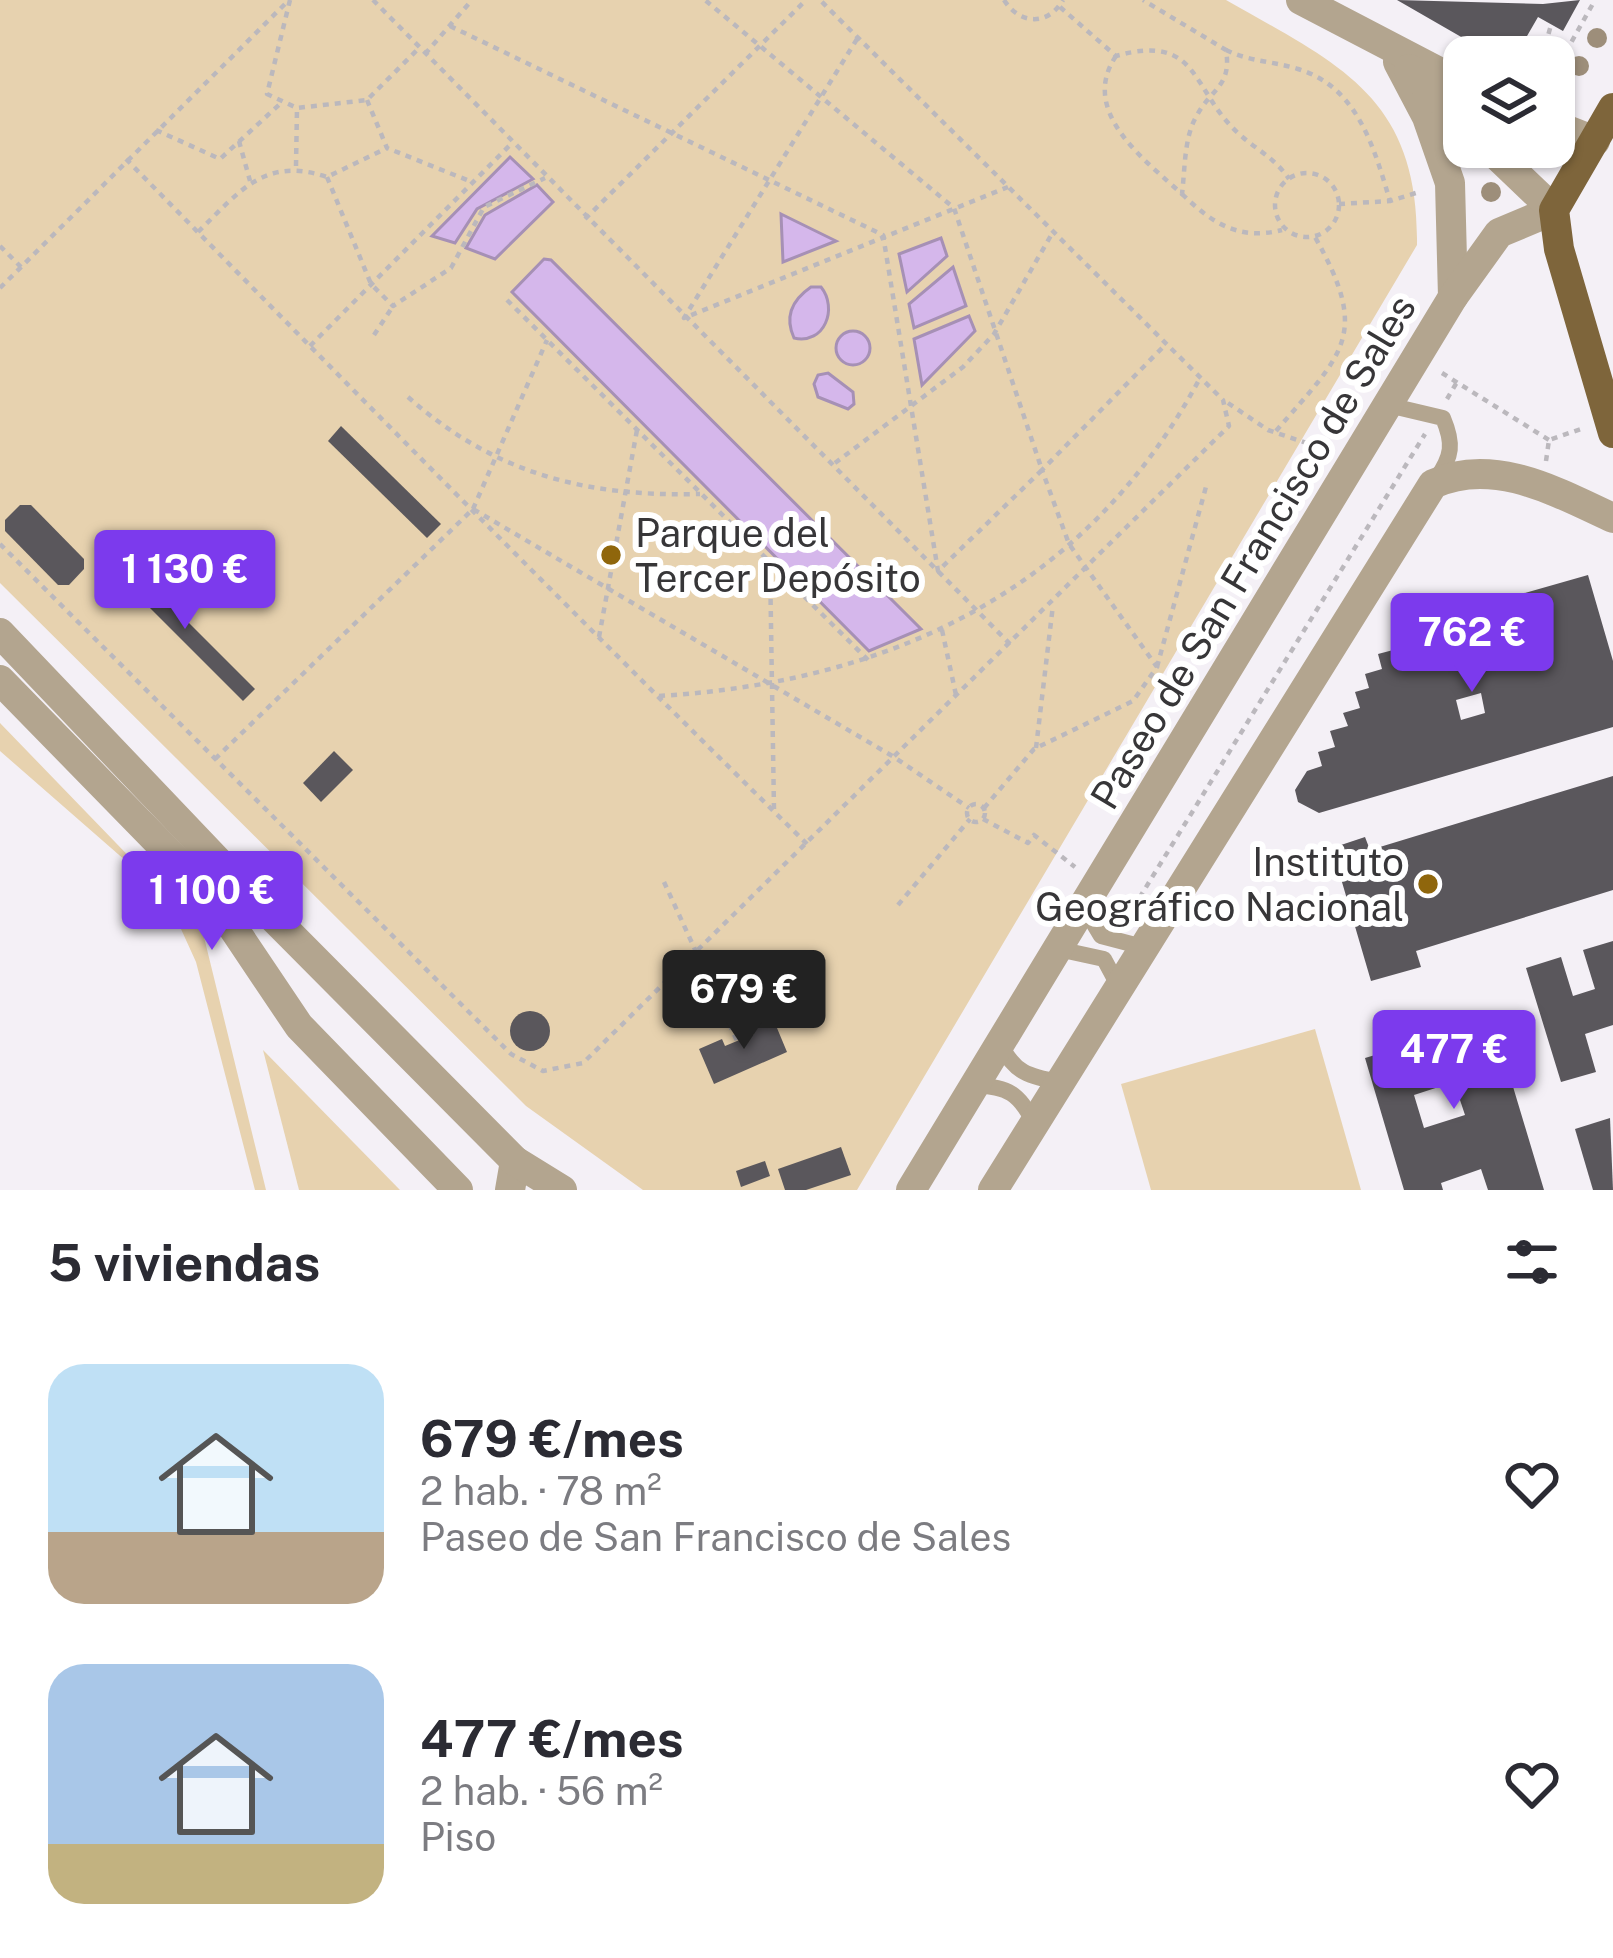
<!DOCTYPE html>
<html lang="es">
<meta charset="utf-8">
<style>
:root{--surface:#fff;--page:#f7f7f7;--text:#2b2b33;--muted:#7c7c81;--accent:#7c3aed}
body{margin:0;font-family:"Public Sans",sans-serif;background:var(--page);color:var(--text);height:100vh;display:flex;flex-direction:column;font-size:45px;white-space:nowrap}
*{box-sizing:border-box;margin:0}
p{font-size:39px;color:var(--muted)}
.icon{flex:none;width:66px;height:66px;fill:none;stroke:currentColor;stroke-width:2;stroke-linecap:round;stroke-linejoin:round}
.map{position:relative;height:1190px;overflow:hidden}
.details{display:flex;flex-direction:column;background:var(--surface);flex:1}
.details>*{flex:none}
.controls{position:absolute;left:1443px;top:36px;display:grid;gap:24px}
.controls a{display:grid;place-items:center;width:132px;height:132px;border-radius:24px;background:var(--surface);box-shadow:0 3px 9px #0004;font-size:60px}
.price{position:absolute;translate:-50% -102px;padding:0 27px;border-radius:12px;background:var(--accent);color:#fff;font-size:39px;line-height:78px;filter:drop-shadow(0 3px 6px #0008)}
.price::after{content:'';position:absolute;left:50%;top:72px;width:36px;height:27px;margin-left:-18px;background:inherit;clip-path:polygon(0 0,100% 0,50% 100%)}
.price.selected{background:#222;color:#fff}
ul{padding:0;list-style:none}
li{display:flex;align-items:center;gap:36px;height:300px;padding:0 48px}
li span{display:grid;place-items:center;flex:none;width:336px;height:240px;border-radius:36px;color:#555}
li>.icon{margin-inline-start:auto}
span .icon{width:144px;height:144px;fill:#fffc;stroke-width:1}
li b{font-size:51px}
h2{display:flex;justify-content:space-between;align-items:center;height:144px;padding:0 48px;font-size:51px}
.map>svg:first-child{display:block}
</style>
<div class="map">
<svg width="1613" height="1190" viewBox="0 0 1613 1190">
<rect width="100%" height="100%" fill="#f4f0f6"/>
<!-- green -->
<g fill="#e7d2af">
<path d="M 0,0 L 1226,0 C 1340,65 1419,97 1417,245 L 857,1190 L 643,1190 L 526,1106 L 0,583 Z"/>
<polygon points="0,723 203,933 266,1190 255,1190 196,962 166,896 0,751"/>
<polygon points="1315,1029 1361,1190 1151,1190 1121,1084"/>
<polygon points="263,1050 400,1190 299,1190"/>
</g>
<!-- water -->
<g fill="#d5b7eb" stroke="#a690b5" stroke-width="3">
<polygon points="510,157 533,179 477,209 455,243 432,236"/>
<polygon points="537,185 553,202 495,259 466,248 485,215"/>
<polygon points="781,214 836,241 783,262"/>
<polygon points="941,238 947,256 907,292 899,254"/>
<polygon points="544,259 551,260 921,629 869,651 512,292"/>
<polygon points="953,267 966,306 914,328 909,304"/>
<path d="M 811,287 L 821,287 C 838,308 825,345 794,338 C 784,316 792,300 811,287 Z"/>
<polygon points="969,316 975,331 922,385 914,339"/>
<circle cx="853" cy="348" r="17"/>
<polygon points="828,373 853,392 854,404 848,409 818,397 814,384 818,375"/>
</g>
<!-- building -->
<g fill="#5a575c" fill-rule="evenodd">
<polygon points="1397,0 1543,4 1580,0 1563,31 1538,17 1515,57 1496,57"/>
<polygon points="341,426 441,524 427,538 328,441"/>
<polygon points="20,505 31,505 84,559 84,569 69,585 58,585 5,531 5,520"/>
<polygon points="128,562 255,689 243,701 116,574"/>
<path d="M 1588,575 L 1613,661 L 1613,727 L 1319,813 L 1298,802 L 1295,790 L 1307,771 L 1322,766 L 1318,752 L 1335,747 L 1330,731 L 1348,726 L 1343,713 L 1360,708 L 1355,692 L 1369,688 L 1365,674 L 1382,669 L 1378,654 L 1397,649 L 1391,631 ZM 1481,693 L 1485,713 L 1461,720 L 1456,700 Z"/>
<polygon points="334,751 353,770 321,802 303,783"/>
<polygon points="1613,776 1613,890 1416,951 1421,967 1371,981 1332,848 1365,837 1370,850"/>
<polygon points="1613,941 1613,1025 1585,1034 1596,1072 1561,1082 1526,968 1561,957 1573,996 1595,989 1583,950"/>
<circle cx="530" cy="1031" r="20"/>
<polygon points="772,1016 787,1052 714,1084 699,1049 722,1039 725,1046 754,1034 750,1026"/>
<path d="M 1493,1020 L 1544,1190 L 1488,1190 L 1481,1169 L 1441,1183 L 1443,1190 L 1404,1190 L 1365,1058 ZM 1454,1082 L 1465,1115 L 1424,1128 L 1414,1095 Z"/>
<polygon points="1610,1118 1613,1190 1593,1190 1575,1129"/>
<polygon points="841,1147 851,1175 806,1190 785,1190 778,1169"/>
<polygon points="765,1161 770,1176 741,1187 736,1171"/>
</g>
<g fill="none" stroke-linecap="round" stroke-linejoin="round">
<!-- path -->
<g stroke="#bbb8bd" stroke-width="4.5" stroke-dasharray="6 6" stroke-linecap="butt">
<polyline points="290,0 267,94 297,108"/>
<polyline points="373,0 1010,644"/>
<path d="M 1004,0 C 1020,25 1048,26 1063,0"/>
<path d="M 1060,7 L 1116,56 C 1200,32 1191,91 1239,134 C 1258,151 1274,157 1289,179"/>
<polyline points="450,26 883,235 938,571 1042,470 954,208 705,0"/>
<polyline points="857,39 684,318 1008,187"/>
<path d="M 1226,50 C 1251,62 1273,61 1298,69 C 1358,87 1374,148 1390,201"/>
<polyline points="425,54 472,0"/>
<path d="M 1116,56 C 1078,112 1146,161 1182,194 C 1185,170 1184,138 1196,117 C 1211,88 1232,87 1226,50 L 1143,0"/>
<polyline points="1542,57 1551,25"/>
<polyline points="1554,73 1595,0"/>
<polyline points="367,100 387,148 472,182"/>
<polyline points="156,130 220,159 281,103"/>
<polyline points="239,141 250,181"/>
<path d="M 126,159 C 352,389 577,618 807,844"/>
<polyline points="296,166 297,108 367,100 419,48"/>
<circle cx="1307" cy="205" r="32"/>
<polyline points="327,177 371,284 393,306 451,268 484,207 545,178"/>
<path d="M 1182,194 C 1212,223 1239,241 1282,230"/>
<polyline points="1339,204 1390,201 1419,192"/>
<polyline points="585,219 806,0"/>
<path d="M 198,232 C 240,191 265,156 327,177 L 387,148"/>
<polyline points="0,246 21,267"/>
<polyline points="0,288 289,0"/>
<polyline points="507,300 868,660"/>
<polyline points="374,335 393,306"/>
<polyline points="310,346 512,143"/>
<polyline points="1442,373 1549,440"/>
<path d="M 408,397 C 495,474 586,497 700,494"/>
<polyline points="1447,399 1457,382"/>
<polyline points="1228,403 1268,430 1330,451"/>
<path d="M 1276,431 C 1343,353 1371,336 1315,237"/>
<polyline points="1546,461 1549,440 1581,429"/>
<polyline points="835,463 963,367 994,334 1053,232"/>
<polyline points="473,509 547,340"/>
<polyline points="0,544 511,1054 543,1071 583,1063 1229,426 1223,400 820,0"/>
<polyline points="770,563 774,810"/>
<polyline points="942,630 956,695"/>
<polyline points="599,637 637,430"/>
<polyline points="1157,667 1207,483"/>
<path d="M 659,696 C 891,682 1087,590 1200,378"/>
<polyline points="1036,748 1053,605"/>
<polyline points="215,759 473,509 894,757 969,808"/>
<circle cx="976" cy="813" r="9"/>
<polyline points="984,808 1034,749 1133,701 1157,667 1069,544 1042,470 1166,344"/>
<polyline points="983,819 1028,843 1034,835 1075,867"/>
<polyline points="664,882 737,1041"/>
<polyline points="898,905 970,819"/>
<polyline points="1127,918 1425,434"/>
</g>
<!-- service -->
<g stroke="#b3a58f" stroke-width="16">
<path d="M 1388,405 L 1443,418 C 1454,444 1452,456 1437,478"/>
<polyline points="1090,903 1092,921 1101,936 1143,947"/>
<polyline points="1058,949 1104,959 1119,987"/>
<path d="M 1000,1044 C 1015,1073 1028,1076 1059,1082"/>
<path d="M 975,1085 C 1008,1087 1019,1093 1034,1123"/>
</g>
<!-- minor -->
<g stroke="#b3a58f" stroke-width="30">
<polyline points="1398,62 1427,117 1450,183 1453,297"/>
<polyline points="510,1190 515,1161"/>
<polyline points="911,1190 1453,297 1499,233 1554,210"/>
<path d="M 993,1190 L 1433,484 C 1493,456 1557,492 1613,518"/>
</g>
<!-- tertiary -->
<g stroke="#b3a58f" stroke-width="30">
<polyline points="1301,0 1464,85"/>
<polyline points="1409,69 1464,123"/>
<polyline points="1554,125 1595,141"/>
<polyline points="1488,147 1554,210"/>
<polyline points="0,633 226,870 515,1161 562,1190"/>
<polyline points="0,680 213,898 299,1026 458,1190"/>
</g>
<!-- primary -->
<polyline stroke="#7e653b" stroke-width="30" points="1613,108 1554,210 1559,249 1613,433"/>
</g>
<!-- trees -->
<g fill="#9d8e7a">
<circle cx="1597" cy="38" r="10"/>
<circle cx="1579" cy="66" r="10"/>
<circle cx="1491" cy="192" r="10"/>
</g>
<!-- markers -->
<g fill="#8f660c" stroke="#fff" stroke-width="4.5">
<circle cx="611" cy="555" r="12"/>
<circle cx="1428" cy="884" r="12"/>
</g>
<g text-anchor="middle" stroke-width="12" stroke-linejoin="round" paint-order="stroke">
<!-- poi labels -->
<g font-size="39" fill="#373638" stroke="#fff" text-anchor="start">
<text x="635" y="547">Parque del<tspan x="635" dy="45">Tercer Depósito</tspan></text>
<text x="1404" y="876" text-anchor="end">Instituto<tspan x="1404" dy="45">Geográfico Nacional</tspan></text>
</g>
<!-- street labels -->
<g font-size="39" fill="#373638" stroke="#fff">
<text transform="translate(1253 552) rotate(-59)" y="14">Paseo de San Francisco de Sales</text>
</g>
</g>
</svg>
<div class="controls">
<a><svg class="icon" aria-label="layers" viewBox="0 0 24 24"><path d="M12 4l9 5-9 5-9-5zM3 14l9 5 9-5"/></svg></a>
</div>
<b class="price" style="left:185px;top:632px">1 130 €</b>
<b class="price" style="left:1472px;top:695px">762 €</b>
<b class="price" style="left:212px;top:953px">1 100 €</b>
<b class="price selected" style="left:744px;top:1052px">679 €</b>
<b class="price" style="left:1454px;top:1112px">477 €</b>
</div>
<section class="details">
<h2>5 viviendas<svg class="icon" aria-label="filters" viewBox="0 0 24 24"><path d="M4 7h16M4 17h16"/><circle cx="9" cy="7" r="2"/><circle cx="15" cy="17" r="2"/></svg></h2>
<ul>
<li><span style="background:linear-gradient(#bfe0f5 70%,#b9a48a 0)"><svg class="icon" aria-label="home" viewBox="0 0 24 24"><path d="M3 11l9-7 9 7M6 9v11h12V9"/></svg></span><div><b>679 €/mes</b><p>2 hab. · 78 m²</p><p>Paseo de San Francisco de Sales</p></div><svg class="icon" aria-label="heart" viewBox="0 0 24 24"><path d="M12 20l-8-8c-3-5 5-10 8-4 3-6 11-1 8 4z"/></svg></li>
<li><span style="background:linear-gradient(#a9c7e8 75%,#c2b280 0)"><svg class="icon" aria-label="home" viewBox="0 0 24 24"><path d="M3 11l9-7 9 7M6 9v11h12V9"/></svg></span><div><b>477 €/mes</b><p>2 hab. · 56 m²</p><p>Piso</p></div><svg class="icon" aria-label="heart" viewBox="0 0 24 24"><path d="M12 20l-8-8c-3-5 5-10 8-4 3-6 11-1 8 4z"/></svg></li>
</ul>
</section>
